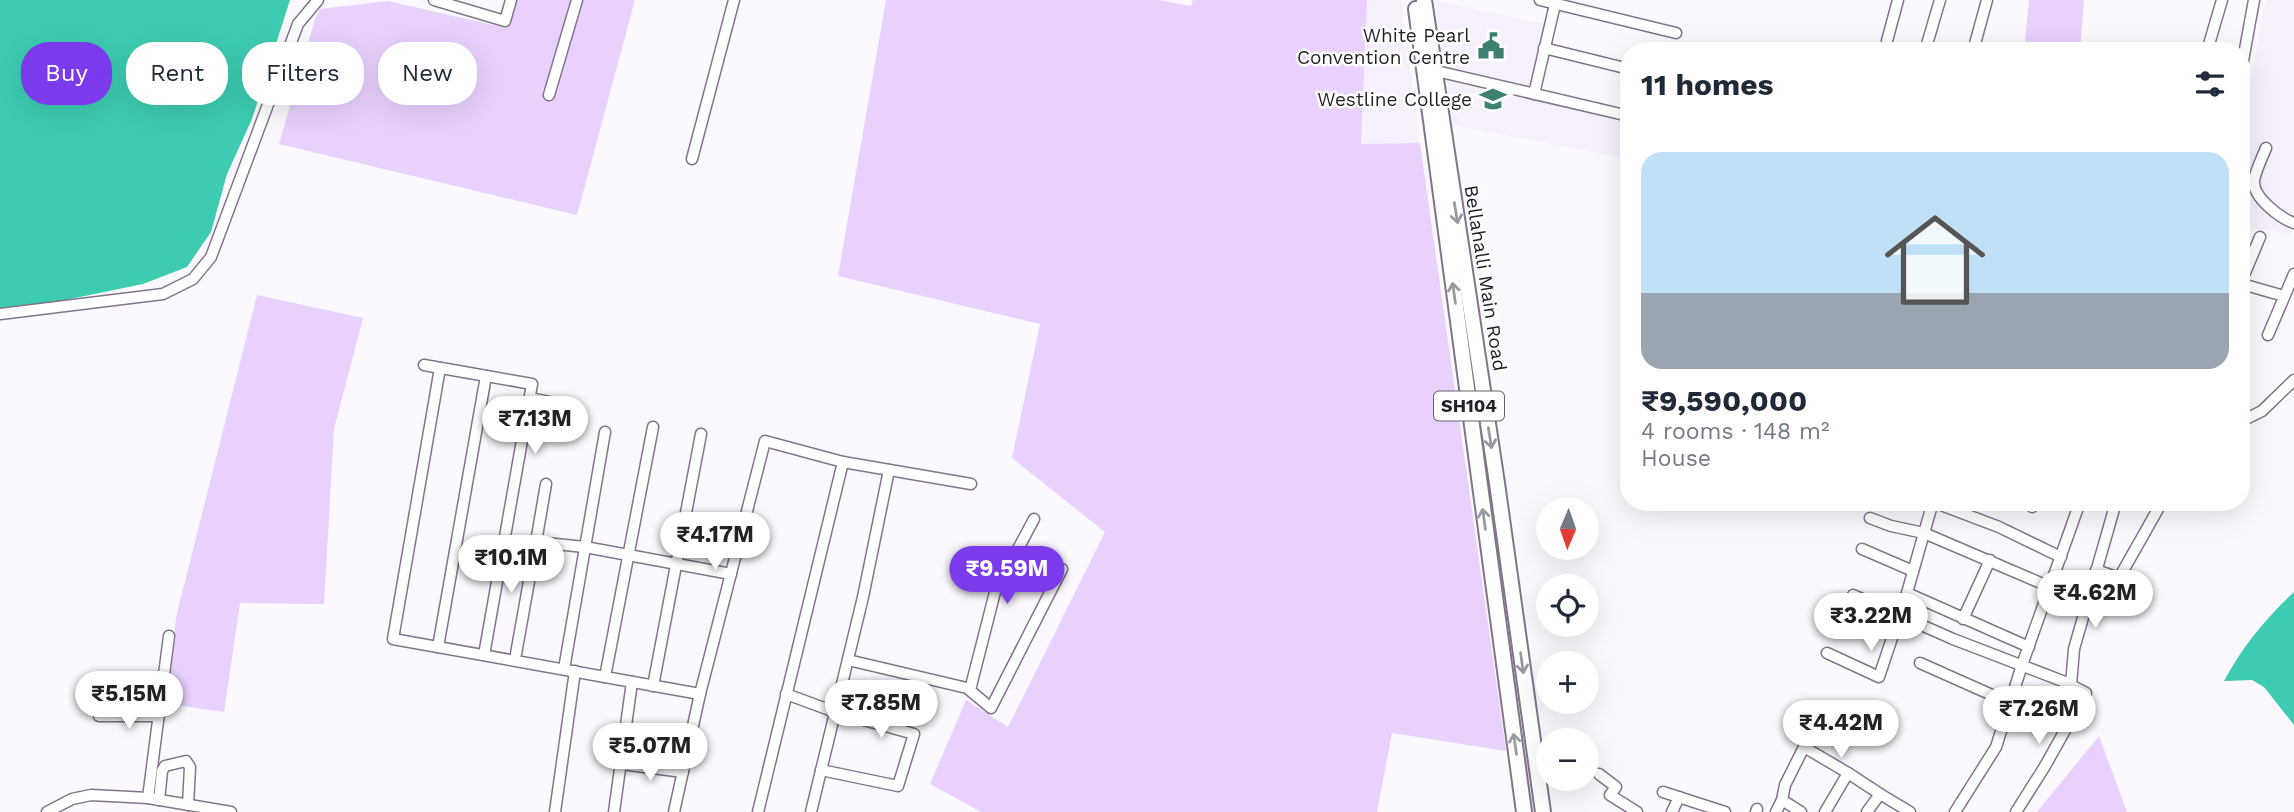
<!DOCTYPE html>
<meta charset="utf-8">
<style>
:root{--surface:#fff;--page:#f2f2f3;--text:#1f2937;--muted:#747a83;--accent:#7c3aed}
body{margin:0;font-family:"Work Sans",sans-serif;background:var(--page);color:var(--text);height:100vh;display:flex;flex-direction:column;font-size:26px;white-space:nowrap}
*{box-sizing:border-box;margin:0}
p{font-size:23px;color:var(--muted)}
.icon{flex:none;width:38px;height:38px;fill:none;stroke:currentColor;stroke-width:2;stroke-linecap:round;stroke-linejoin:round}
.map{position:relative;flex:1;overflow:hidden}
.sheet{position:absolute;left:1620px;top:42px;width:630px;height:469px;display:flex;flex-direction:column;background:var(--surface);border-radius:28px;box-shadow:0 7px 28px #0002}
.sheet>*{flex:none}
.banner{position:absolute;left:21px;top:42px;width:665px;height:63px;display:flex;gap:14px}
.needle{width:46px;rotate:182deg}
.controls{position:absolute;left:1536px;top:497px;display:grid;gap:14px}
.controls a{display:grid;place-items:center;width:63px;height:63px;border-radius:50%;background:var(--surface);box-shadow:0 7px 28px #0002;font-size:35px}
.price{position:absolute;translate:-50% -60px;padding:0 16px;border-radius:24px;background:#fff;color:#222;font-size:23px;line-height:46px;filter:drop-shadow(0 2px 4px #0008)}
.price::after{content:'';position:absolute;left:50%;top:42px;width:21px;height:16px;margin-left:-10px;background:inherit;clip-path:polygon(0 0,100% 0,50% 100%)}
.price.active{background:var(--accent);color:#fff}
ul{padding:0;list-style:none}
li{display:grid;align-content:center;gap:14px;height:371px;padding:0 21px}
li span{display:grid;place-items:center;height:217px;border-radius:21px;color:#555}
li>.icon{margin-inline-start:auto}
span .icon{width:126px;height:126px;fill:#fffc;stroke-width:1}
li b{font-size:30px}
h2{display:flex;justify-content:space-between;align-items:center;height:84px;padding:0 21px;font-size:30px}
.pill{padding:0 24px;border-radius:28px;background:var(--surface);box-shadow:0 7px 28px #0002;font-size:24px;line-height:63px}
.pill.active{background:var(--accent);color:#fff}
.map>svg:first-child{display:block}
</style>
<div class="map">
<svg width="2294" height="812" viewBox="0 0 2294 812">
<rect width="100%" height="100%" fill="#fcf9fe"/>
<!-- built -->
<g fill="#f6effc">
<polygon points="1367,0 1401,0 1420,143 1361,144"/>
<polygon points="2265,0 2294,0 2294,220 2290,234 2242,226 2242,130"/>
<polygon points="1435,1 1546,24 1531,89 1444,68"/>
<polygon points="1445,75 1629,123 1622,158 1453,125"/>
</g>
<!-- green -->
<g fill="#e9d0fd">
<polygon points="515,0 635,0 577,215 279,144 315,19 320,9 388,1 506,28"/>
<polygon points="886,0 1159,0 1191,6 1193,0 1367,0 1361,144 1420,143 1506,751 1392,733 1377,812 981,812 930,784 966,700 1008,727 1105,532 1012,458 1040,324 838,276"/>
<polygon points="2029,0 2084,0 2080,51 2024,51"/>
<polygon points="257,295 363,318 334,429 324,604 240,603 224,712 168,704 176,617"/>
<polygon points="2099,736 2127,812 2037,812"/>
</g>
<!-- water -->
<g fill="#3dccb1">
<polygon points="0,0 290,0 252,119 227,174 211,232 187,267 143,284 22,309 0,308"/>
<path d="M 2294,592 L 2294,725 L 2264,687 L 2252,680 L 2224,681 C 2242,647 2266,618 2294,592 Z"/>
</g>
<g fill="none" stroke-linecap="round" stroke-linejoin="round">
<!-- minor casing -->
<g stroke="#81758b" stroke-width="13">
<g id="minor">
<polyline points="434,0 505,21 511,0"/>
<polyline points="1540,0 1676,33"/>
<polyline points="1887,41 1898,0"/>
<polyline points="1544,48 1629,69"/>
<polyline points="1925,51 1940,0"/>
<polyline points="1973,51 1987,0"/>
<polyline points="2207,51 2222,0"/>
<polyline points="2242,66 2254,0"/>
<polyline points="1432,70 1629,116"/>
<polyline points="1534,94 1556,0"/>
<polyline points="549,95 577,0"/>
<path d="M 2266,148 C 2262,158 2256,170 2254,180 C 2252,197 2280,218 2294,223"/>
<polyline points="692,159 734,0"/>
<polyline points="2242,280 2260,237"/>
<polyline points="2242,284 2284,296"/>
<polyline points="0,314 163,294 193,279 211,257 298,24 318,0"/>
<polyline points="2268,335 2294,274"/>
<polyline points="424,365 532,384 484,655"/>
<polyline points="440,368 393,639 700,694"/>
<polyline points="530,398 550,402"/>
<polyline points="2242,421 2262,411 2294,380"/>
<polyline points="546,484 536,542 585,547 731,574"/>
<polyline points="1933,502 1999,527 2061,557"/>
<polyline points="2032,507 2033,502"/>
<polyline points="1870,518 1891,526 1924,533 1933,502"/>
<polyline points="1862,549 1913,571"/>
<polyline points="2096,570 2119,578 2162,502"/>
<polyline points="1907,593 1924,533 2050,587"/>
<polyline points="1853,595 1953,639 2065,682 2086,693 2045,766 2016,812"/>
<polyline points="1963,619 1990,560"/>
<polyline points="438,647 486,376"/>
<polyline points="1827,653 1879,677 1907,593 2029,647"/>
<polyline points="516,654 536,542"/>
<polyline points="848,660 967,688 991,708 1062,569"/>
<polyline points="1920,663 2010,703"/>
<polyline points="564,669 605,432"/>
<polyline points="605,677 653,427"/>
<polyline points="2071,685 2074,649 2116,502"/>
<polyline points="653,686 701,434"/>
<polyline points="970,690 995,592 1034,519"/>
<polyline points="786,694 835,712 914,734 898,786 821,770"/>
<polyline points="99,716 159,716"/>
<polyline points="621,764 683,772"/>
<polyline points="1599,774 1616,787 1610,795 1637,812"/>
<polyline points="1663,792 1725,812"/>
<polyline points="148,798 169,636"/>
<polyline points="159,800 162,771 165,766 186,761 190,767 188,805"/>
<polyline points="1782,800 1785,785 1804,747 1848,773"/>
<polyline points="47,812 72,799 91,795 148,798 231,812"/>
<polyline points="555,812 575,671"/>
<polyline points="614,812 632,682"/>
<polyline points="674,812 700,694 765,441 843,462"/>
<polyline points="758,812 843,462 971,484"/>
<polyline points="811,812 863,597 889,470"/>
<polyline points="1672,812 1679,797"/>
<polyline points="1756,812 1757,809"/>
<polyline points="1776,812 1782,800 1801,812"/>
<polyline points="1825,812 1848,773 1880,794"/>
<polyline points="1867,812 1880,794 1910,812"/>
<polyline points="1955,812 1996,747 2022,665 2080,502"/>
</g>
</g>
<!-- primary casing -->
<g stroke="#81758b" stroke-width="18">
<g id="primary">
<polyline points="1424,0 1497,483 1543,812"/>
<polyline points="1416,9 1524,812"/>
</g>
</g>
<!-- minor -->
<use href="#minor" stroke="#fff" stroke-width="10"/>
<!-- primary -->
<use href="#primary" stroke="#fff" stroke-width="14"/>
</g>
<!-- one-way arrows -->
<defs><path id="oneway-shaft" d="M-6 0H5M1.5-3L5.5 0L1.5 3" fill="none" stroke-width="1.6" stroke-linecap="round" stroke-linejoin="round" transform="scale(1.75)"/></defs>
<g stroke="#9c9a9e">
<use href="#oneway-shaft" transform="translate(1456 213) rotate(81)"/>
<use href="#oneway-shaft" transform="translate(1454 293) rotate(-98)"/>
<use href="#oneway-shaft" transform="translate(1490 438) rotate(81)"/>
<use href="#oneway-shaft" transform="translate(1484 519) rotate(-98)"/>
<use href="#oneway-shaft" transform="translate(1522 663) rotate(82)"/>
<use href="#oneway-shaft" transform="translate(1515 744) rotate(-98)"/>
</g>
<!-- icons -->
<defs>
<g id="civic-bare" transform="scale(2.1)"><path d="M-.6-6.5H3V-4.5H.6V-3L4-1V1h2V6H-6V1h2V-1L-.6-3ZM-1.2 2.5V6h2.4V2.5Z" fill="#3d7f70" stroke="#fff" stroke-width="2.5" paint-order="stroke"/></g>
<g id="university-bare" transform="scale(2.1)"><path d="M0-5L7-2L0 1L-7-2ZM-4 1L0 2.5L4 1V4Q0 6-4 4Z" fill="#3d7f70" stroke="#fff" stroke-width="2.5" paint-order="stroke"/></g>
</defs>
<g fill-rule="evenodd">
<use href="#civic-bare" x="1491" y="46"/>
<use href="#university-bare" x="1493" y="99"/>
</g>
<g text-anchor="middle" stroke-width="5" stroke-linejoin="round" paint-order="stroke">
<!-- shield labels -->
<rect fill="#fff" stroke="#666268" stroke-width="2" x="1434" y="391.5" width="70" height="29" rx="5"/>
<g font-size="18" font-weight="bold" fill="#241f28">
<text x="1469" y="412">SH104</text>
</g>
<!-- poi labels -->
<g font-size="19" fill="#241f28" stroke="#fff" text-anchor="end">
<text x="1470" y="42">White Pearl<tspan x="1470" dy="22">Convention Centre</tspan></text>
<text x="1472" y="106">Westline College</text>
</g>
<!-- street labels -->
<g font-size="19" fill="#241f28" stroke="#fff">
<text transform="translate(1486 278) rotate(81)" y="7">Bellahalli Main Road</text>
</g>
</g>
</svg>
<div class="controls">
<a><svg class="needle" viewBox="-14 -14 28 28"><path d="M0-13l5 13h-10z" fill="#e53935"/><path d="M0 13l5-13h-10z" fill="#747a83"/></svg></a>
<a><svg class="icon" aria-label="locate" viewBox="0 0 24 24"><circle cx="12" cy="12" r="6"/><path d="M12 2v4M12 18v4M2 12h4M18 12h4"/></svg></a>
<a>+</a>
<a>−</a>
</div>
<b class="price" style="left:535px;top:456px">₹7.13M</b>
<b class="price" style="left:715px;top:572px">₹4.17M</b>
<b class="price" style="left:511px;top:595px">₹10.1M</b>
<b class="price active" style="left:1007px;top:606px">₹9.59M</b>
<b class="price" style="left:2095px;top:630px">₹4.62M</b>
<b class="price" style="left:1871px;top:653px">₹3.22M</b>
<b class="price" style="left:129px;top:731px">₹5.15M</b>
<b class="price" style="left:881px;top:740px">₹7.85M</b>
<b class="price" style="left:2039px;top:746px">₹7.26M</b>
<b class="price" style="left:1841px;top:760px">₹4.42M</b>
<b class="price" style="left:650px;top:783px">₹5.07M</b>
<div class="banner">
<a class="pill active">Buy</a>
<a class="pill">Rent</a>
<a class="pill">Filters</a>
<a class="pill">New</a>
</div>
<section class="sheet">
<h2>11 homes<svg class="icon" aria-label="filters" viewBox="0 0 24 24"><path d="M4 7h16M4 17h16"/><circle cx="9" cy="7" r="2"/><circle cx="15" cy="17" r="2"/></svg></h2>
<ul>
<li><span style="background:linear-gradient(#bfe0f5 65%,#9aa5b1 0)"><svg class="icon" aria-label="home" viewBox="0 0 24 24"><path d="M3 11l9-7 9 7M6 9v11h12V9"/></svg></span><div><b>₹9,590,000</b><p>4 rooms · 148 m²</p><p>House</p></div></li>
</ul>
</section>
</div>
